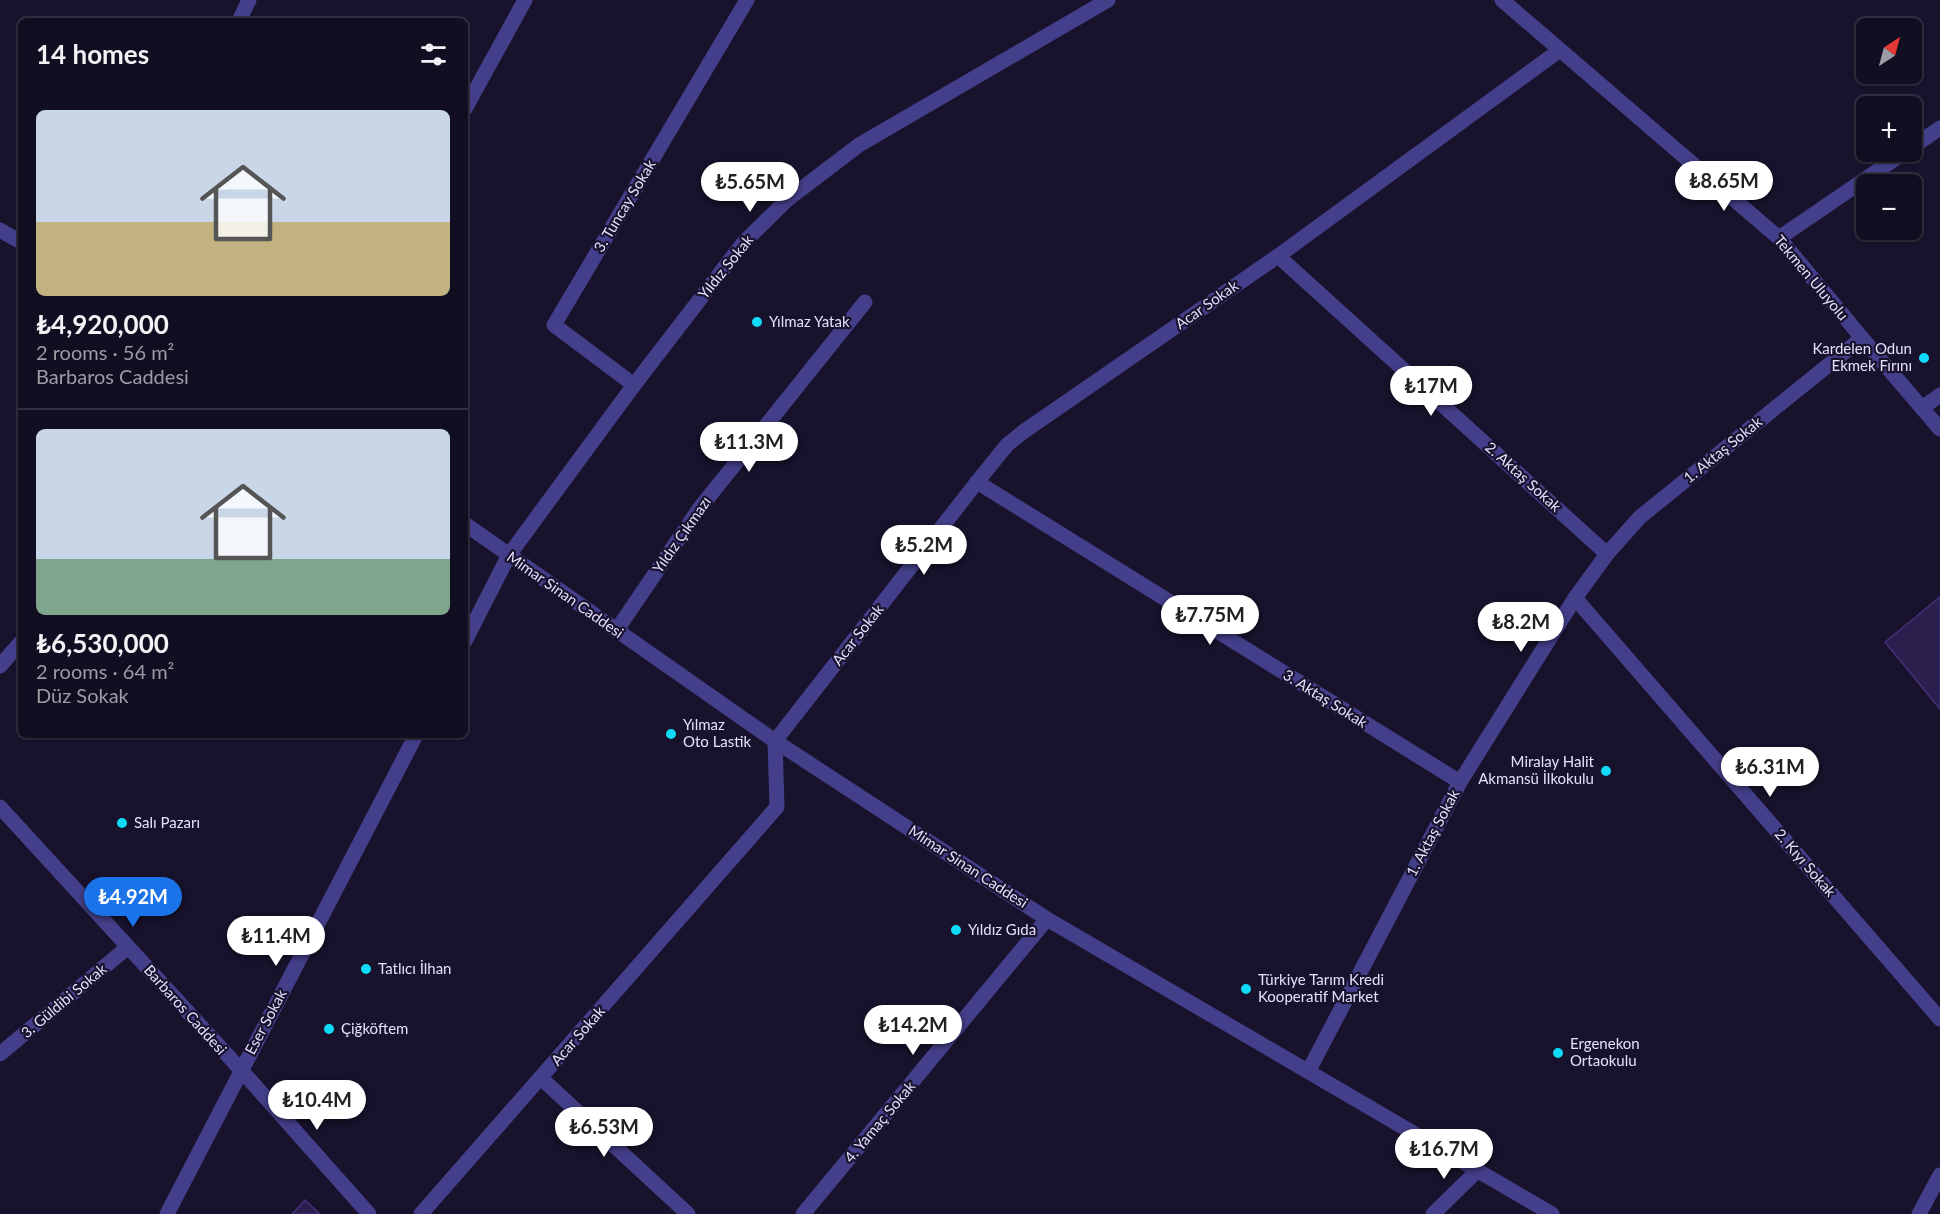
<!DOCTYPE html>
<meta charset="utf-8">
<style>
:root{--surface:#120e21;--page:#1f1c2e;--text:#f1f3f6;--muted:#9c9ca5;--line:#312e3f;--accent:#1a73e8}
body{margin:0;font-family:Lato,sans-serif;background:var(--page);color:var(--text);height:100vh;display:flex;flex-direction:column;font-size:22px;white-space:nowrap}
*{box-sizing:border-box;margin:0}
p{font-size:20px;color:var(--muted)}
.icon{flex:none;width:33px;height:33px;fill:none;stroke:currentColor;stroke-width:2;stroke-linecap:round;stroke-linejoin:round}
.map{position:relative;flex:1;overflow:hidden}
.drawer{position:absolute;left:18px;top:18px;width:450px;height:720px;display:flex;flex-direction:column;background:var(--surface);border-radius:9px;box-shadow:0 2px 4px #0004,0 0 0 2px var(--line)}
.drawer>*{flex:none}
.needle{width:39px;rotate:36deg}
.controls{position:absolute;left:1856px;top:18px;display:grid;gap:12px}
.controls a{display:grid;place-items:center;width:66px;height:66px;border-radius:9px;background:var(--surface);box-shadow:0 2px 4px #0004,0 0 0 2px var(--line);font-size:30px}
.price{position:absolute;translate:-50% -51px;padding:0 14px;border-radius:21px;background:#fff;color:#222;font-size:20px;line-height:39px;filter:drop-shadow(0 2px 3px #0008)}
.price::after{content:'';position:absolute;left:50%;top:36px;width:18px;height:14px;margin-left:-9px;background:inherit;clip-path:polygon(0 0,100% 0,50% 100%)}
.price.on{background:var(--accent);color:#fff}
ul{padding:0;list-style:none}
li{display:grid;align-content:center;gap:12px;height:318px;padding:0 18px}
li+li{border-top:2px solid var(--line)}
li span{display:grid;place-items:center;height:186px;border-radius:9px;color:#555}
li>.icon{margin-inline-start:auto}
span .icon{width:108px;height:108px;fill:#fffc;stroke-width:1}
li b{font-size:26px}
h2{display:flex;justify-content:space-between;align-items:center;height:72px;padding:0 18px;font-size:26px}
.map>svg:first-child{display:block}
</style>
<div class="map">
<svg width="1940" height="1214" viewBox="0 0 1940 1214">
<rect width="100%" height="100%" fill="#18122c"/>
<!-- building -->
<g fill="#2a1f4d" stroke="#423178" stroke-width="1.5">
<polygon points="1940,597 1940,709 1885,642"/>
<polygon points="305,1200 320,1214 292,1214"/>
</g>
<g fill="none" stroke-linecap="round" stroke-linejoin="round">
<!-- minor -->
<g stroke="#443f8a" stroke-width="15">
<polyline points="1502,0 1779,238 1862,338 1940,429"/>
<polyline points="239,21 249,0"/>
<polyline points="465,109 525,0"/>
<polyline points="1911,148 1940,128"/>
<polyline points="0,230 21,242"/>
<polyline points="1779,238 1905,152"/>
<polyline points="1278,256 1607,554"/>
<polyline points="634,385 554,325 747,0"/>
<polyline points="1922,408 1940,395"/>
<polyline points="977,482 1460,782"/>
<polyline points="465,524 775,741 1047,919 1552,1214"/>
<polyline points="1575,598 1940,1019"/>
<polyline points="616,631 699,509 865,302"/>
<polyline points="465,641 509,555 634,385 744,242 788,199 859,145 1108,0"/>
<polyline points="0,666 21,642"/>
<polyline points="0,807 241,1070 369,1214"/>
<polyline points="0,1054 128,947"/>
<polyline points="1309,1070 1460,782 1575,598 1607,554 1640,517 1862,338"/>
<polyline points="541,1078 688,1214"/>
<polyline points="167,1214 416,735"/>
<polyline points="421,1214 777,807 775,741 977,482 1007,445 1023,432 1278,256 1560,50"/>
<polyline points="803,1214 1047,919"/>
<polyline points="1433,1214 1478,1170"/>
<polyline points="1919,1214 1940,1175"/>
</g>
</g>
<!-- markers -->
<g fill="#0fdbf9" stroke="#18122c" stroke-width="2">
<circle cx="757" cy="322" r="6"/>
<circle cx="1924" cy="358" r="6"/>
<circle cx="671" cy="734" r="6"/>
<circle cx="1606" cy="771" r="6"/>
<circle cx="122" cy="823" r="6"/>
<circle cx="956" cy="930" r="6"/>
<circle cx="366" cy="969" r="6"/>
<circle cx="1246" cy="989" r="6"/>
<circle cx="329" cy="1029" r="6"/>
<circle cx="1558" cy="1053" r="6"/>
</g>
<g text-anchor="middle" stroke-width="4.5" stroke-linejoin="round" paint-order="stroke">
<!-- street labels -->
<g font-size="15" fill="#e3dffe" stroke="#18122c">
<text transform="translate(625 206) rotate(-59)" y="5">3. Tuncay Sokak</text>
<text transform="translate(726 267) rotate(-51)" y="5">Yıldız Sokak</text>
<text transform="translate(1811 278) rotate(50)" y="5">Tekmen Uluyolu</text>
<text transform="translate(1207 305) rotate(-35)" y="5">Acar Sokak</text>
<text transform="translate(1723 450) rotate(-39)" y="5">1. Aktaş Sokak</text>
<text transform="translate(1523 477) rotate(42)" y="5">2. Aktaş Sokak</text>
<text transform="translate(682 535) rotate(-55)" y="5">Yıldız Çıkmazı</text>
<text transform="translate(565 595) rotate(35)" y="5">Mimar Sinan Caddesi</text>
<text transform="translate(858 635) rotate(-52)" y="5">Acar Sokak</text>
<text transform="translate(1325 699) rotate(32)" y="5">3. Aktaş Sokak</text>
<text transform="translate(1433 833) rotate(-62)" y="5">1. Aktaş Sokak</text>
<text transform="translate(1805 863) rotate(49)" y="5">2. Kıyı Sokak</text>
<text transform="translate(968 867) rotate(33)" y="5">Mimar Sinan Caddesi</text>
<text transform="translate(64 1001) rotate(-40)" y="5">3. Güldibi Sokak</text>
<text transform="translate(185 1010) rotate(48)" y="5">Barbaros Caddesi</text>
<text transform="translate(266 1022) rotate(-62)" y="5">Eser Sokak</text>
<text transform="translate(578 1036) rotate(-49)" y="5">Acar Sokak</text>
<text transform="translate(880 1122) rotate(-50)" y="5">4. Yamaç Sokak</text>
</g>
<!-- poi labels -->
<g font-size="15" fill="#e3dffe" stroke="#18122c" text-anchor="start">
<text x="769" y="327">Yılmaz Yatak</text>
<text x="1912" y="354" text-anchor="end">Kardelen Odun<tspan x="1912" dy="17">Ekmek Fırını</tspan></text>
<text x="683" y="730">Yılmaz<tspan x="683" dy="17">Oto Lastik</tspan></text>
<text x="1594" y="767" text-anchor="end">Miralay Halit<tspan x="1594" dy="17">Akmansü İlkokulu</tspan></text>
<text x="134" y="828">Salı Pazarı</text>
<text x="968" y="935">Yıldız Gıda</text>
<text x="378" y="974">Tatlıcı İlhan</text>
<text x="1258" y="985">Türkiye Tarım Kredi<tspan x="1258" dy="17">Kooperatif Market</tspan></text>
<text x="341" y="1034">Çiğköftem</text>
<text x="1570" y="1049">Ergenekon<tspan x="1570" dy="17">Ortaokulu</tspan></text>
</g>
</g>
</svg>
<div class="controls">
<a><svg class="needle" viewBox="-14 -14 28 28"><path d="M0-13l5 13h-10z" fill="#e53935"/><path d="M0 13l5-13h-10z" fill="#9c9ca5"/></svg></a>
<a>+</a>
<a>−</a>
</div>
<b class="price" style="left:1724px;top:212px">₺8.65M</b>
<b class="price" style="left:750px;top:213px">₺5.65M</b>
<b class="price" style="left:1431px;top:417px">₺17M</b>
<b class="price" style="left:749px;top:473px">₺11.3M</b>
<b class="price" style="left:924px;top:576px">₺5.2M</b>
<b class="price" style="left:1210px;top:646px">₺7.75M</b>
<b class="price" style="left:1521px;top:653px">₺8.2M</b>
<b class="price" style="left:1770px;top:798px">₺6.31M</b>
<b class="price on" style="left:133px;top:928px">₺4.92M</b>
<b class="price" style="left:276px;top:967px">₺11.4M</b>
<b class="price" style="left:913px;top:1056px">₺14.2M</b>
<b class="price" style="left:317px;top:1131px">₺10.4M</b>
<b class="price" style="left:604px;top:1158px">₺6.53M</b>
<b class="price" style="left:1444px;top:1180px">₺16.7M</b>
<section class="drawer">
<h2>14 homes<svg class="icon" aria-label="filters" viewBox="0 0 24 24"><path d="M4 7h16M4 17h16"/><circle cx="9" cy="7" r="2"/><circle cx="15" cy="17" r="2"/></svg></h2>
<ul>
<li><span style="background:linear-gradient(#c9d6e8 60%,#c2b280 0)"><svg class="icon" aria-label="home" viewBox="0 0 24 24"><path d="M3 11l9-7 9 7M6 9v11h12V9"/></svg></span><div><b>₺4,920,000</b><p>2 rooms · 56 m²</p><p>Barbaros Caddesi</p></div></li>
<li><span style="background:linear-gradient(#c9d6e8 70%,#7fa58c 0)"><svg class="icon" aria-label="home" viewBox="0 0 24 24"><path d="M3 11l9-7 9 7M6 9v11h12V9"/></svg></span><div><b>₺6,530,000</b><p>2 rooms · 64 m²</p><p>Düz Sokak</p></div></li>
</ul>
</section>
</div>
